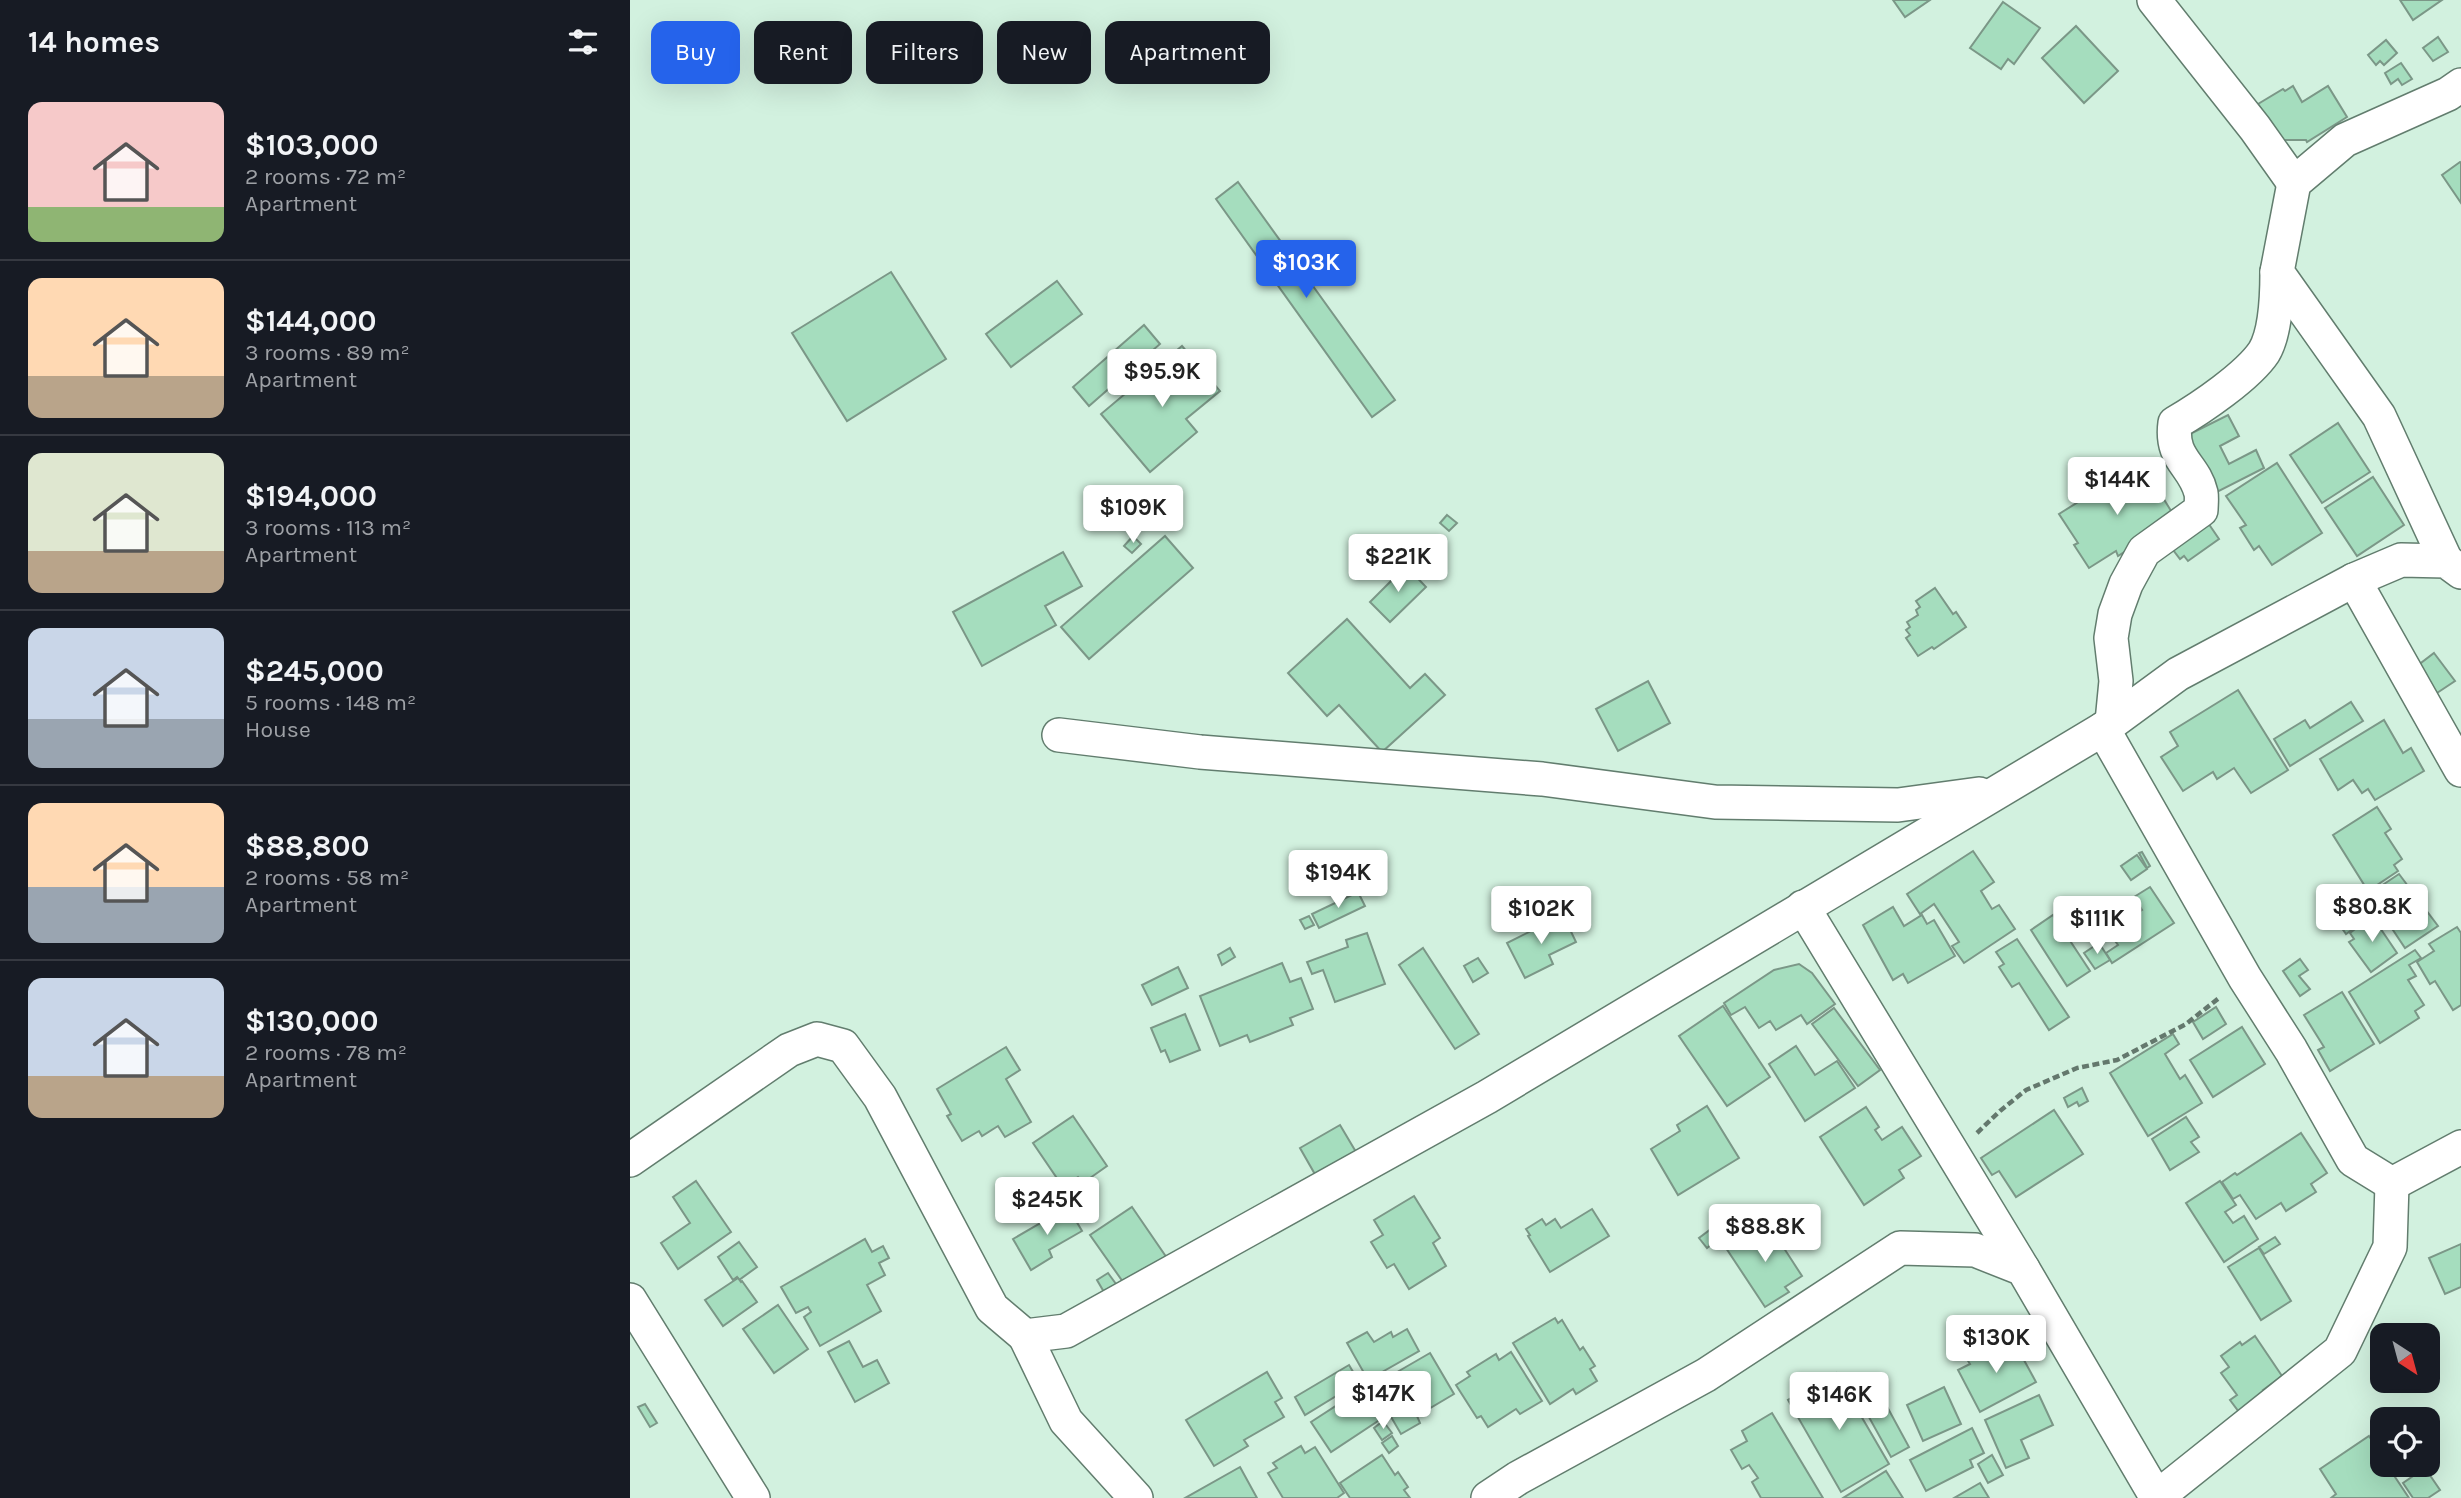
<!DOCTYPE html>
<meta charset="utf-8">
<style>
:root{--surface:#171b24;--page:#242831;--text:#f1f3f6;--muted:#9ea1a6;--line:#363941;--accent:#2563eb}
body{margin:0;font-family:Karla,sans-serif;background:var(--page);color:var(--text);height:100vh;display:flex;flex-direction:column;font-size:26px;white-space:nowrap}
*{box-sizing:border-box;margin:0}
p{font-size:23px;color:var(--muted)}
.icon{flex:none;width:38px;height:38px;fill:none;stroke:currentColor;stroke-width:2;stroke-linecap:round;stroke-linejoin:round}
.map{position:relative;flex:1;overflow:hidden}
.panel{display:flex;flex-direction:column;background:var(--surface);width:630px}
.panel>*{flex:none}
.guide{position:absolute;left:21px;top:21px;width:665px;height:63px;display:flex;gap:14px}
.needle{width:46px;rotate:144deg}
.controls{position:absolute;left:1740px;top:1323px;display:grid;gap:14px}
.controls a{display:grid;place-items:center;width:70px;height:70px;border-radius:14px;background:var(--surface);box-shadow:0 7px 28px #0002;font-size:35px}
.price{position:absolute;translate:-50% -60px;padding:0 16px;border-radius:7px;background:#fff;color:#222;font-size:23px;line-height:46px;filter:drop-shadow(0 2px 4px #0008)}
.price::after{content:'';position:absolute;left:50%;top:42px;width:21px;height:16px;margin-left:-10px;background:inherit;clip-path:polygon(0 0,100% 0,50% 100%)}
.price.active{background:var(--accent);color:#fff}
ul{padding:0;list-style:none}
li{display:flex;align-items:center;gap:21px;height:175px;padding:0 28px}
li+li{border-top:2px solid var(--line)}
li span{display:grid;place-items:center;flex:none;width:196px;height:140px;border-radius:14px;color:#555}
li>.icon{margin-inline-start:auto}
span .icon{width:84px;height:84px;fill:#fffc;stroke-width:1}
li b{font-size:30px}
h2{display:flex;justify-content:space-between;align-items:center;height:84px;padding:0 28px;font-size:30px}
.chip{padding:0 24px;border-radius:14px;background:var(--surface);box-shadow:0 7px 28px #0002;font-size:24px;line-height:63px}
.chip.active{background:var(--accent);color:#fff}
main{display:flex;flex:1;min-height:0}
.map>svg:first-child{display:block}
</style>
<main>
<section class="panel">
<h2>14 homes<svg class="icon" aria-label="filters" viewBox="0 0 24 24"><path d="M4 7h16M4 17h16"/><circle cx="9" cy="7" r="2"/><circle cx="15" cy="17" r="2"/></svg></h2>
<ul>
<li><span style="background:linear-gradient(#f6c9c9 75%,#8fb573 0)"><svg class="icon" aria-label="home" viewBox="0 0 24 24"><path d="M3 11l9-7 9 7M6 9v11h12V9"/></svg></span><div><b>$103,000</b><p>2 rooms · 72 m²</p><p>Apartment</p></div></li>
<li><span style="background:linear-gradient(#ffd9b3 70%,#b9a48a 0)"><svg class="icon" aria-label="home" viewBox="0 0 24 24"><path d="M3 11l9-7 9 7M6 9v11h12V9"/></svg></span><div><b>$144,000</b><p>3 rooms · 89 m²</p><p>Apartment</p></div></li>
<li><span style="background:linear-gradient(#dfe7d0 70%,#b9a48a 0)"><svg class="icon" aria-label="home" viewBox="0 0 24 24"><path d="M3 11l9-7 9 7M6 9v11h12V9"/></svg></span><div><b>$194,000</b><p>3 rooms · 113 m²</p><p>Apartment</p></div></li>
<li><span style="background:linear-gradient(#c9d6e8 65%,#9aa5b1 0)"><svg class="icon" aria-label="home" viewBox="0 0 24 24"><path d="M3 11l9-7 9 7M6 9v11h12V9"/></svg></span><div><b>$245,000</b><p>5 rooms · 148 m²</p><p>House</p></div></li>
<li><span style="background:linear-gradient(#ffd9b3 60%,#9aa5b1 0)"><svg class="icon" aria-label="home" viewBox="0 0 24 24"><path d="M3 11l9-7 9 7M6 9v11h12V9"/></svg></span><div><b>$88,800</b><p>2 rooms · 58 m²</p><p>Apartment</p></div></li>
<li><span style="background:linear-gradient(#c9d6e8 70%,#b9a48a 0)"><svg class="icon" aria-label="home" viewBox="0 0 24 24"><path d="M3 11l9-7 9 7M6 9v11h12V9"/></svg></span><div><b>$130,000</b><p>2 rooms · 78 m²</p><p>Apartment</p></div></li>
</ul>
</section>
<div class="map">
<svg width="1831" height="1498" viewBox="0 0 1831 1498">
<rect width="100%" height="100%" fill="#d2f1df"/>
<!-- building -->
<g fill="#a5ddbe" stroke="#7b9787" stroke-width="2">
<polygon points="1263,0 1300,0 1275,17"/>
<polygon points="1770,0 1812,0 1783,20"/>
<polygon points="1373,2 1410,28 1384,64 1378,59 1371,69 1340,48"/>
<polygon points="1446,26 1488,71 1454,103 1412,58"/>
<polygon points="1808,37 1818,52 1803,61 1793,48"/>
<polygon points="1756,40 1767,53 1754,65 1750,61 1746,65 1738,55"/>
<polygon points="1771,63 1782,79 1772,85 1768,79 1761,84 1755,73"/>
<polygon points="1663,86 1672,102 1698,86 1717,117 1677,142 1676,140 1651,140 1628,104 1653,89 1655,91"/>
<polygon points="1830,162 1831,163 1831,203 1812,175"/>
<polygon points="608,182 765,400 742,417 586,199"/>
<polygon points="261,272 316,359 217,421 162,333"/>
<polygon points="427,281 452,314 381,367 356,334"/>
<polygon points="514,325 530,344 459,406 443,387"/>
<polygon points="552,346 590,391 556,419 567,432 520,472 471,414"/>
<polygon points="1598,415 1609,436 1590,446 1599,464 1626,450 1634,468 1583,494 1554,437"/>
<polygon points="1708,423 1740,472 1692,503 1660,455"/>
<polygon points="1647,463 1692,533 1642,565 1629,546 1624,550 1610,528 1616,525 1596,496"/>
<polygon points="1516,470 1546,519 1488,556 1486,551 1459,568 1444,545 1448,543 1429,514 1496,472 1501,480"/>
<polygon points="1743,477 1774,525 1727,556 1695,508"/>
<polygon points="496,488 504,502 496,507 488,492"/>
<polygon points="817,515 827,523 819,531 810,523"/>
<polygon points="1574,517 1589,539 1558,561 1554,556 1550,559 1537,542"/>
<polygon points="503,536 511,544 502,553 494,546"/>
<polygon points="535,536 563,568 459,659 431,627"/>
<polygon points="433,552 452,586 415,606 426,625 352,666 323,612"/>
<polygon points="776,566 796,587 760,622 740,602"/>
<polygon points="1305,588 1323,614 1326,612 1336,627 1304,649 1302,647 1288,656 1276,638 1280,635 1276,630 1280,627 1277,622 1288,615 1286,610 1290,607 1286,601"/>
<polygon points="717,619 780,688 795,674 815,695 752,752 709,705 697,716 658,673"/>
<polygon points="1804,653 1825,681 1807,693 1787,666"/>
<polygon points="1018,681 1040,723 988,751 966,709"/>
<polygon points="1608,690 1658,770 1621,793 1604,768 1587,779 1583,772 1553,791 1531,757 1548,746 1540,732"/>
<polygon points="1721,702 1733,721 1660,766 1644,739 1675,720 1680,728"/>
<polygon points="1754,720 1773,753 1781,748 1794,771 1745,800 1738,789 1732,793 1723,780 1708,790 1690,759"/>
<polygon points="1747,807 1761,829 1755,833 1772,859 1764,865 1768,871 1738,891 1703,835"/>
<polygon points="1343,851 1364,882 1351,891 1362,909 1369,905 1385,929 1334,963 1322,946 1329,942 1304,904 1290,914 1277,894"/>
<polygon points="1512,852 1520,866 1517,868 1509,853"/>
<polygon points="1507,855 1517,869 1501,880 1491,866"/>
<polygon points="1769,874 1808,926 1775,948 1739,894"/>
<polygon points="1520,887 1544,923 1482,963 1476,953 1488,945 1478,931 1512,910 1504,897"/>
<polygon points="728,892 735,906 689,928 682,914"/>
<polygon points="1730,900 1741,916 1716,934 1705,918"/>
<polygon points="1263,907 1274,926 1292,915 1297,924 1304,920 1325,956 1278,983 1273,974 1263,980 1233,925"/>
<polygon points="1432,911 1437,919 1431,923 1426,915"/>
<polygon points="933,915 946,942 919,955 923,964 895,978 877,943"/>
<polygon points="1423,915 1460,971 1437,986 1401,930"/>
<polygon points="679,916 684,925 675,929 670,920"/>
<polygon points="1742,916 1767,953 1741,972 1719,942 1724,939 1720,933"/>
<polygon points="1827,927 1831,933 1831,1005 1823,1010 1805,981 1800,984 1787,962 1804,951 1799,944"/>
<polygon points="737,933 755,984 705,1002 693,970 682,974 677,962 718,947 716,940"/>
<polygon points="1387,939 1439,1017 1419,1030 1389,983 1382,987 1369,967 1374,964 1366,952"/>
<polygon points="1469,943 1480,960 1465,969 1454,953"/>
<polygon points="600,948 605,957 592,965 588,955"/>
<polygon points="793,948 849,1034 825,1049 769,965"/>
<polygon points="1785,950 1791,958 1779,965 1786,976 1778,980 1794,1005 1785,1011 1789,1018 1750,1043 1719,992"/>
<polygon points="848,958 858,973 843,982 834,966"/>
<polygon points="1670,959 1678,970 1669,976 1680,989 1670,996 1653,971"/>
<polygon points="652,963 660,982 671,978 683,1009 660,1018 663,1025 620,1042 617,1035 590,1046 570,996"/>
<polygon points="1169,964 1182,973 1205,1004 1177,1024 1171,1015 1146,1030 1140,1021 1129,1028 1115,1007 1101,1015 1094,1003 1144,970"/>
<polygon points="548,967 558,988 522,1005 512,985"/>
<polygon points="1712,992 1744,1044 1700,1071 1688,1050 1694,1047 1674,1015"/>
<polygon points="1093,1006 1140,1077 1097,1106 1049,1036"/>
<polygon points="1586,1007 1596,1024 1573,1039 1563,1022"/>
<polygon points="1204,1008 1250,1070 1228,1086 1182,1024"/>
<polygon points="555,1014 570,1050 540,1062 535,1050 531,1052 521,1028"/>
<polygon points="1612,1027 1635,1064 1583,1097 1560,1060"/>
<polygon points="1543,1034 1549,1044 1535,1054 1550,1079 1555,1075 1572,1103 1518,1136 1480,1073"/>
<polygon points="1166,1046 1185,1075 1207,1061 1225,1088 1175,1121 1139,1064"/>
<polygon points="376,1047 390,1070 376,1079 401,1122 375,1137 368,1126 352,1136 349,1131 332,1141 317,1116 321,1114 307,1089"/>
<polygon points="1452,1088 1458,1101 1449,1106 1447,1102 1438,1107 1434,1098"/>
<polygon points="1077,1106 1109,1158 1048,1195 1021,1149 1050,1131 1047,1125"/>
<polygon points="1236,1107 1249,1127 1245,1130 1252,1140 1272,1127 1291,1156 1269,1170 1274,1178 1234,1205 1190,1137"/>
<polygon points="1424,1110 1453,1154 1386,1197 1369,1171 1362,1175 1351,1158"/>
<polygon points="443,1116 477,1166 453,1183 448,1177 433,1187 403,1143"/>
<polygon points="1556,1117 1569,1137 1561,1142 1569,1152 1540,1170 1522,1139"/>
<polygon points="710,1125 726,1152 686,1176 670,1148"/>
<polygon points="1671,1133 1697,1173 1681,1184 1686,1192 1656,1211 1651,1203 1626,1219 1610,1195 1603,1199 1592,1182 1605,1173 1607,1175"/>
<polygon points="66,1181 101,1232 48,1269 31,1243 60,1223 43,1197"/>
<polygon points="1590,1181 1606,1205 1595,1212 1603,1223 1614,1216 1628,1239 1594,1262 1556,1203"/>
<polygon points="784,1196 810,1238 803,1243 816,1266 779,1289 764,1264 757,1268 741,1242 753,1235 744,1220"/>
<polygon points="438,1207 452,1231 419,1250 422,1257 401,1270 383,1239"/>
<polygon points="502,1207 539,1261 498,1289 460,1235"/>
<polygon points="962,1209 979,1236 920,1272 898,1236 900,1235 896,1229 912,1219 916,1225 925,1219 931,1228"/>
<polygon points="1137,1222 1172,1276 1155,1287 1159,1292 1135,1307 1096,1248"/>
<polygon points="1081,1229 1088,1239 1077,1248 1069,1238"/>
<polygon points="1645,1237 1650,1244 1634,1254 1629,1247"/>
<polygon points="235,1239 242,1252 253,1246 259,1258 249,1263 255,1275 237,1285 251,1311 190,1346 174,1317 181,1312 178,1307 166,1313 151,1287"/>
<polygon points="109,1242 127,1267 109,1280 107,1277 103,1280 88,1257"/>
<polygon points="1831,1244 1831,1287 1815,1294 1799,1258"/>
<polygon points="1629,1248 1661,1301 1631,1320 1598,1267"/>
<polygon points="478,1273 486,1284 474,1292 467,1280"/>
<polygon points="108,1278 111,1282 112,1281 127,1302 93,1326 75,1300"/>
<polygon points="148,1305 178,1349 144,1373 113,1329"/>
<polygon points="925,1318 928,1323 932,1320 950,1350 953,1347 965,1366 960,1369 967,1381 946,1394 943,1389 920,1404 883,1343"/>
<polygon points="777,1329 789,1351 738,1380 717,1343 737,1332 744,1342 761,1332 763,1337"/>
<polygon points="1625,1336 1652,1376 1633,1390 1636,1393 1609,1412 1600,1400 1607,1395 1591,1373 1599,1367 1591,1356 1610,1342 1612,1345"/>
<polygon points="1383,1340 1406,1382 1350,1412 1328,1370 1340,1364 1335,1356 1355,1346 1359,1353"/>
<polygon points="219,1341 233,1367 247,1360 259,1383 225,1402 198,1352"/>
<polygon points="881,1352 912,1401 890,1414 886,1409 858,1427 851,1416 847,1418 826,1385 840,1376 837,1372 866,1354 869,1360"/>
<polygon points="800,1353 824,1394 787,1416 790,1423 771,1434 743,1386"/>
<polygon points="719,1365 729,1382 675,1415 665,1397"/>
<polygon points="637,1372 652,1398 645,1402 654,1417 614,1440 618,1446 584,1466 556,1420"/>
<polygon points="1206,1373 1259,1464 1211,1492 1158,1400"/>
<polygon points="1314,1387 1331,1424 1293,1441 1277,1405"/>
<polygon points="732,1389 751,1419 701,1452 681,1422"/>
<polygon points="1409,1395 1423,1425 1391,1440 1399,1458 1376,1468 1355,1420"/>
<polygon points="1254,1401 1279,1447 1261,1457 1235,1410"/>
<polygon points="15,1404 27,1423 20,1427 8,1407"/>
<polygon points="1142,1413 1193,1498 1131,1498 1122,1482 1128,1478 1119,1465 1112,1469 1101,1450 1117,1441 1112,1431"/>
<polygon points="753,1421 762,1433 752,1440 744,1428"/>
<polygon points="1342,1428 1354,1453 1340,1460 1343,1467 1296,1491 1280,1460"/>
<polygon points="762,1436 768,1446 759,1453 752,1443"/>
<polygon points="1739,1436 1752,1456 1752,1465 1757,1465 1779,1498 1701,1498 1706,1494 1690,1469"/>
<polygon points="671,1446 675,1453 685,1447 714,1493 707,1498 653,1498 638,1473 647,1468 643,1463"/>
<polygon points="752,1455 765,1475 768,1472 778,1487 774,1490 780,1498 720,1498 710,1483"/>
<polygon points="1362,1455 1373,1475 1358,1483 1348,1464"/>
<polygon points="610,1467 627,1498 555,1498"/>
<polygon points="1795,1468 1810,1490 1798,1498 1783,1498 1773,1483"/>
<polygon points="1256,1471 1273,1498 1213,1498"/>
<polygon points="1350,1483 1359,1498 1324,1498"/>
</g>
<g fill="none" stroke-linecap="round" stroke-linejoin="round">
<!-- street casing -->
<g stroke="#627d6e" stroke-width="36">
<g id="street">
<polyline points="1524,0 1625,128 1664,183"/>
<polyline points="1816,561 1749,416 1647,272 1664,183 1715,140 1818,94 1831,85"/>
<polyline points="1724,580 1831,770"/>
<path d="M 1482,722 L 1486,681 L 1481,638 L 1485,614 L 1496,584 L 1514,551 L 1571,510 C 1571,505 1572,498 1571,493 C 1564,464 1540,460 1545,423 C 1571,408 1618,376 1634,352 C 1646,332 1647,295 1647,272"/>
<polyline points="1473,729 1615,978 1661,1050 1723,1160 1762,1184 1831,1147"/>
<polyline points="429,735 570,752 912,779 1085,802 1268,805 1349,794"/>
<polyline points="1173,907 1393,1269"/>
<polyline points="0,1160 159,1050 187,1039 213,1046 250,1097 362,1308 395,1336 436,1331 857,1097 1473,729 1548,674 1724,580 1771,560 1816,561 1831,572"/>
<polyline points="0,1300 123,1498"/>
<polyline points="395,1336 436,1421 506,1498"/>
<polyline points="858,1498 888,1478 1076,1375 1270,1248 1345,1250 1393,1269 1527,1498"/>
<polyline points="1526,1498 1710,1351 1760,1247 1762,1184"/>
</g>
</g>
<!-- path -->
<polyline stroke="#64786d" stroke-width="4.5" stroke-dasharray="7 3.5" stroke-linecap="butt" points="1347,1133 1370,1111 1396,1090 1447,1068 1487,1060 1556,1024 1589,998"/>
<!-- street -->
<use href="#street" stroke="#fff" stroke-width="33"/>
</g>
</svg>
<div class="controls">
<a><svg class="needle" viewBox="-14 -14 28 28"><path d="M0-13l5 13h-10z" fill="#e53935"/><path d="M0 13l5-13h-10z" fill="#9ea1a6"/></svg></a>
<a><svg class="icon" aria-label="locate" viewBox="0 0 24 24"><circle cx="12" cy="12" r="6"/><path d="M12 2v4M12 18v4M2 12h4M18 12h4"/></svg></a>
</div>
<b class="price active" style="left:676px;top:300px">$103K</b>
<b class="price" style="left:532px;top:409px">$95.9K</b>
<b class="price" style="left:1487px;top:517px">$144K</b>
<b class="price" style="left:503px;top:545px">$109K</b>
<b class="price" style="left:768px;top:594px">$221K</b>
<b class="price" style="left:708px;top:910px">$194K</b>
<b class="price" style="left:1742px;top:944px">$80.8K</b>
<b class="price" style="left:911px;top:946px">$102K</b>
<b class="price" style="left:1467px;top:956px">$111K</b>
<b class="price" style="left:417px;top:1237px">$245K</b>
<b class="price" style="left:1135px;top:1264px">$88.8K</b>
<b class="price" style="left:1366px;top:1375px">$130K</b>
<b class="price" style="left:753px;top:1431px">$147K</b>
<b class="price" style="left:1209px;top:1432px">$146K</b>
<div class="guide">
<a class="chip active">Buy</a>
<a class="chip">Rent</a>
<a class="chip">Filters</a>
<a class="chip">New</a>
<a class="chip">Apartment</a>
</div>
</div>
</main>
